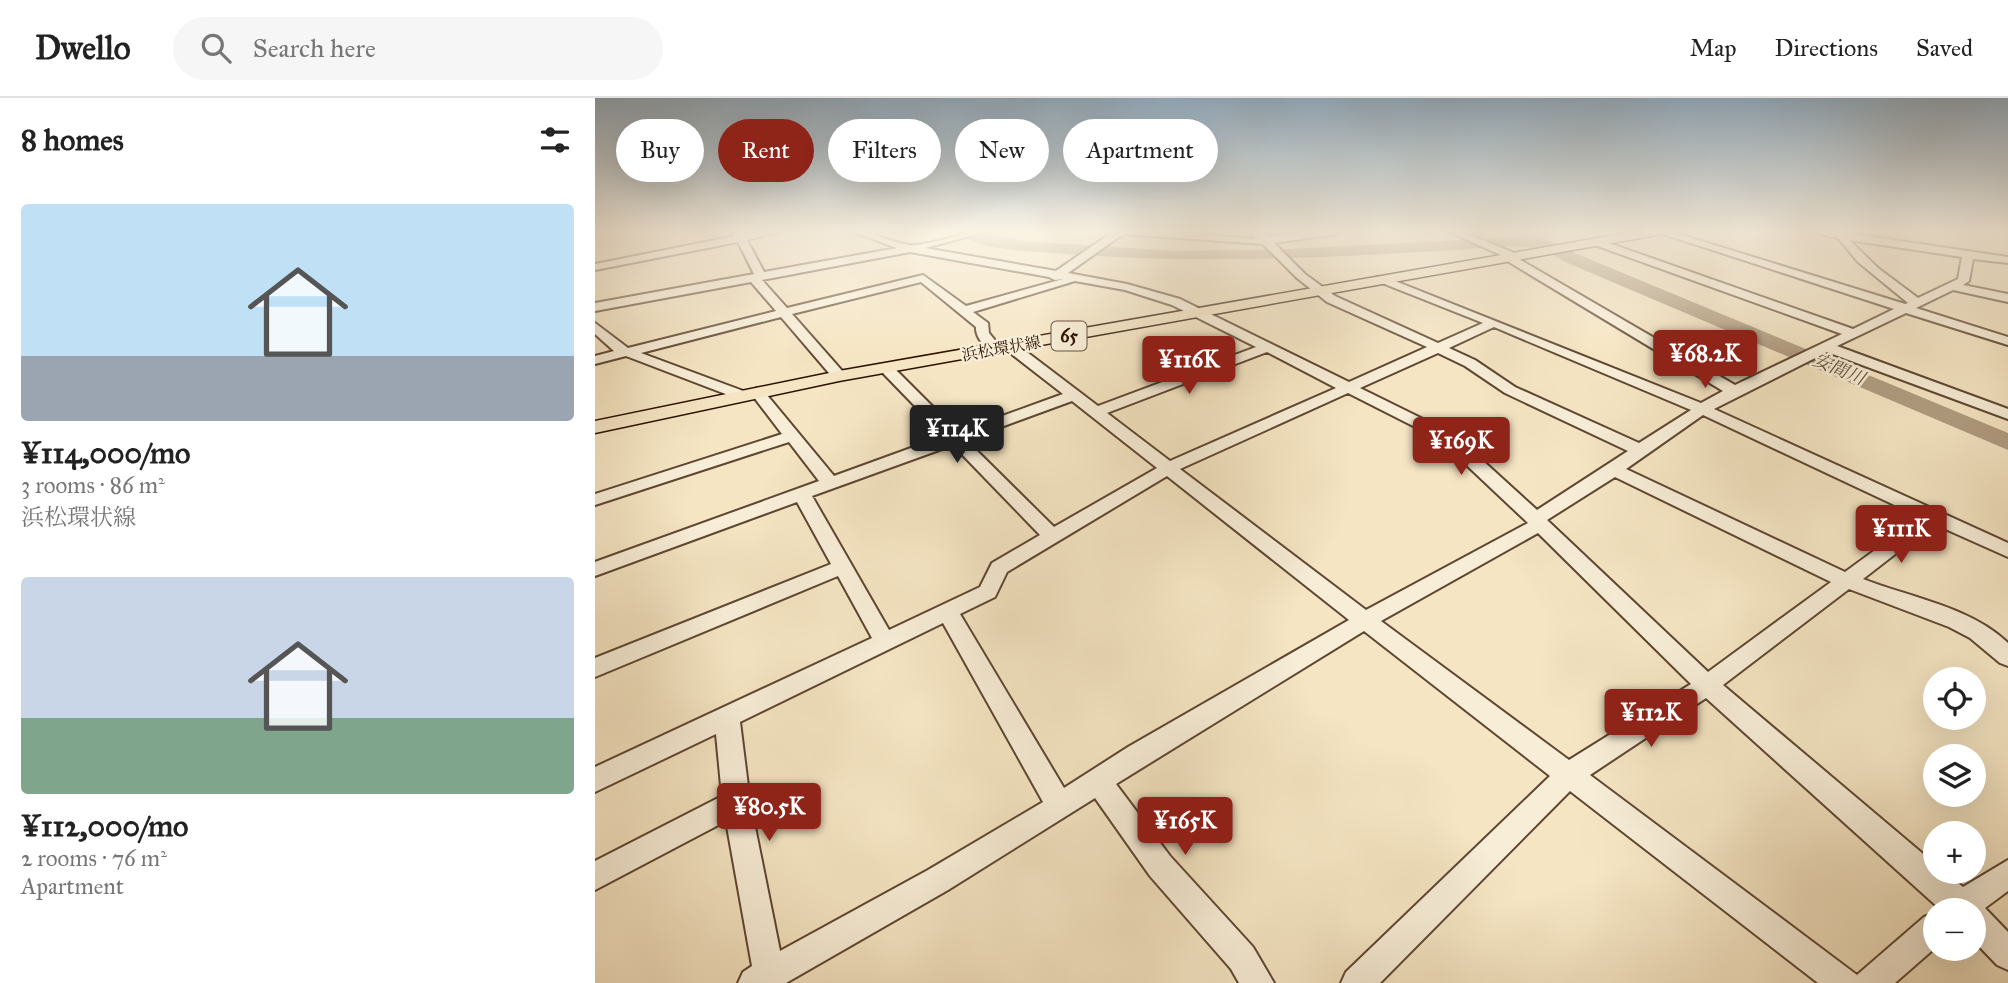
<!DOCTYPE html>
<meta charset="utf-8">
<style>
:root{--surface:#fff;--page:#f6f6f6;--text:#222;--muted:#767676;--line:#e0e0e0;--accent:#8f2418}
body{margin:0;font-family:"IM FELL Great Primer","Noto Serif JP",serif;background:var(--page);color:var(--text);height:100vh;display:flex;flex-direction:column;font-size:26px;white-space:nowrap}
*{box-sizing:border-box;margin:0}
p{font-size:23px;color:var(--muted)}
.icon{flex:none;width:38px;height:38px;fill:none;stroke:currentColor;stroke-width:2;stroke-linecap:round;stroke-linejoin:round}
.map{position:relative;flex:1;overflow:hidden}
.drawer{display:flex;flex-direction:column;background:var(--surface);width:595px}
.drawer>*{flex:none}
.top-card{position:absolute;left:21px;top:21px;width:665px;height:63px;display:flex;gap:14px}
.tools{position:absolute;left:1328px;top:569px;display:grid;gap:14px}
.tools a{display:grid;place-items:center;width:63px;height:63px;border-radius:50%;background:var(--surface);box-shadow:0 7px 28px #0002;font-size:35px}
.price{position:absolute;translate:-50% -60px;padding:0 16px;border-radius:7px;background:var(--accent);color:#fff;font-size:23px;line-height:46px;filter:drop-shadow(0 2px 4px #0008)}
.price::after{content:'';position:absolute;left:50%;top:42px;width:21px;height:16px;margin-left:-10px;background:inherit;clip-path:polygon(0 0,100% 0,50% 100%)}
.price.current{background:#222;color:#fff}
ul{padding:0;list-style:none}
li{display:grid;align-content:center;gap:14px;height:371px;padding:0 21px}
li span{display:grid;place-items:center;height:217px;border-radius:7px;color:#555}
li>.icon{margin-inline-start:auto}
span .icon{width:126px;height:126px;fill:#fffc;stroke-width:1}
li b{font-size:30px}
h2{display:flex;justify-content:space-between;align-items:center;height:84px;padding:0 21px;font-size:30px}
.pill{padding:0 24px;border-radius:32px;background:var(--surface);box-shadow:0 7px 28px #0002;font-size:24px;line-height:63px}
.pill.current{background:var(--accent);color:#fff}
header{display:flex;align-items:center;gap:42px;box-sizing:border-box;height:98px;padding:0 35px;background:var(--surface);border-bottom:2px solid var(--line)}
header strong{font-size:33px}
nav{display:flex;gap:38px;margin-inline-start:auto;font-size:24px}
.search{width:490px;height:63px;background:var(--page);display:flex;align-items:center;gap:18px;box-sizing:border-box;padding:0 24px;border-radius:38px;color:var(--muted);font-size:26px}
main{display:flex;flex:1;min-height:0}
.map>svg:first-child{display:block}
</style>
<header>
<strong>Dwello</strong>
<div class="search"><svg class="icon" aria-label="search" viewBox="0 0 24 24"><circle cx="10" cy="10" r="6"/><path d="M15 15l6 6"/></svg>Search here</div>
<nav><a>Map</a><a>Directions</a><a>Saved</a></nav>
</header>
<main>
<section class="drawer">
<h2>8 homes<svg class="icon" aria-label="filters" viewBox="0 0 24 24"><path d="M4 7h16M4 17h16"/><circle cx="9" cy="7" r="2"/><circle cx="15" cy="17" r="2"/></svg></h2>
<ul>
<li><span style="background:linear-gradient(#bfe0f5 70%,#9aa5b1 0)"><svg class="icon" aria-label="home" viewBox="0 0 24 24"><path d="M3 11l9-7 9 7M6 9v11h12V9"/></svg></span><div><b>¥114,000/mo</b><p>3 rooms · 86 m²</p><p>浜松環状線</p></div></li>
<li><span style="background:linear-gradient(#c9d6e8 65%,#7fa58c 0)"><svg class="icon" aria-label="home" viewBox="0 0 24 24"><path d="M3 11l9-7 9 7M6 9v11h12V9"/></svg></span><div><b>¥112,000/mo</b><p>2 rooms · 76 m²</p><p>Apartment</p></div></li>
</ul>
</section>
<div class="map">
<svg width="1413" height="885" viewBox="0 0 1413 885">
<rect width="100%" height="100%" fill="#f5e5c3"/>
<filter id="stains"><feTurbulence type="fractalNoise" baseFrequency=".00286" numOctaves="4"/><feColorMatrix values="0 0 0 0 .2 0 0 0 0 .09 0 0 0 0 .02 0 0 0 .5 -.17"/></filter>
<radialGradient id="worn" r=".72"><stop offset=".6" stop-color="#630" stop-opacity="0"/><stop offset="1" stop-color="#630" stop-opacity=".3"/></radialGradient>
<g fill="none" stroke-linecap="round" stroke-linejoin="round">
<!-- river -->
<path fill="#b09d81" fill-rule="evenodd" d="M 361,133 L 382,133 L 429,143 L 579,153 L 694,151 L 924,139 L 925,134 L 933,133 L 987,158 L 1413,335 L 1413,352 L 975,166 L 944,150 L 920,148 C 765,158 613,168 458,155 C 433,153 379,152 361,133 Z"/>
<!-- minor casing -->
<g stroke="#5e4631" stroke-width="4">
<path id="minor" d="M 138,133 L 148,133 L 150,136 L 186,133 L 152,142 L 169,174 L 302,150 L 256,133 C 277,133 294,144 314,147 C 331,149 370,133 394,133 L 330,150 L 461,173 L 519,133 L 563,133 L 661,141 L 656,133 L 666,133 L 673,139 L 721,133 L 746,133 L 741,136 L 679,145 L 710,176 L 740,198 L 843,245 L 888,225 L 782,183 L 782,179 L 790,179 L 1106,305 L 1128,293 L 909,161 L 908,158 L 852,133 L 865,133 L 922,156 L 922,160 L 1140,287 L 1247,236 L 997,146 L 997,142 L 1005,142 L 1258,231 L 1299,211 L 1059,133 L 1074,133 L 1310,206 L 1313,205 L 1263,164 L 1243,140 L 1211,133 L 1249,133 L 1251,135 L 1413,159 L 1413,165 L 1378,161 L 1374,183 L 1368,187 L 1413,196 L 1413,204 L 1358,192 L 1321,210 L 1413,239 L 1413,247 L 1311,215 L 1242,248 L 1413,311 L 1413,321 L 1232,254 L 1119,311 L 1413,445 L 1413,459 L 1339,426 L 1268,481 C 1314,499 1376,509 1413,545 L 1413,568 L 1405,565 L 1375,540 L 1354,529 L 1254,491 L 1128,587 L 1340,766 L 1340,774 L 1349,774 L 1368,789 L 1413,762 L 1413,793 L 1390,810 L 1413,834 L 1413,872 L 1402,867 L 1379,843 L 1379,812 L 1346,812 L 1111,600 L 995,677 L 1262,877 L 1329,819 L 1340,815 L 1340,850 L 1300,885 L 1223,885 L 975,693 L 785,885 L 746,885 L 751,874 L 955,678 L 769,533 L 521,686 L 575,758 L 658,849 L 679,885 L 644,885 L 636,871 L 555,778 L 500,700 L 353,792 L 191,885 L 143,885 L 148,874 L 157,868 L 131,723 L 0,792 L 0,763 L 127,698 L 121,636 L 0,694 L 0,669 L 277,540 L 243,478 L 0,579 L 0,560 L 236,466 L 202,404 L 0,478 L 0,464 L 224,383 L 194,344 L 0,407 L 0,396 L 187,336 L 155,294 L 162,290 L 167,291 L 239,378 L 349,338 L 286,273 L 286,267 L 296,267 L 363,334 L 468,296 L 410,251 L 410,245 L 420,245 L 503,308 L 661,249 L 577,207 L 530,192 L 480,183 L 378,214 L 393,225 L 394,235 L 407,251 L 400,255 C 391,253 380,238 381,229 L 326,184 L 197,216 L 249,275 L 249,281 L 239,281 L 186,219 L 46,255 L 151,294 L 153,297 L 151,300 L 141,300 L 31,258 L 0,266 L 0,258 L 19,253 L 0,236 L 0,225 L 33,250 L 181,213 L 156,184 L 0,213 L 0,205 L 159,176 L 143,144 L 0,172 L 0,166 L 140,138 ZM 528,136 L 668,146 L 702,180 L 732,204 L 832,249 L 754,284 L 585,201 L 532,186 L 473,175 ZM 1254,142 L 1367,159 L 1363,181 L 1323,200 L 1283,170 ZM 315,154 L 454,179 L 460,182 L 468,181 L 371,208 L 328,177 L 192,210 L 167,182 ZM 899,229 L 1096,312 L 1044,345 L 920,289 L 880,262 L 854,250 ZM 672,254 L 741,290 L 575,363 L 512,315 ZM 843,255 L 870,268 L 910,295 L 1033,353 L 942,412 L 875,351 L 838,326 L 765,290 ZM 753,295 L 826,332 L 863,359 L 933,425 L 771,512 L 585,371 ZM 477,303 L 562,370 L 459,429 L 371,342 ZM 1108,317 L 1325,419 L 1250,474 L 1031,371 ZM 358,347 L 445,437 L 397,465 L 385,489 L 294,532 L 217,398 ZM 572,378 L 754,522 L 533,649 L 469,690 L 365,516 L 400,499 L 412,474 ZM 1020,379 L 1236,484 L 1113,574 L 952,422 ZM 943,435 L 1096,586 L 974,662 L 786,523 ZM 348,525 L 448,704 L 333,772 L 185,853 L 155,704 L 145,624 Z"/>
</g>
<!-- major casing -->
<g stroke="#2b1100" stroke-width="3">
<polygon id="major" points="1043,133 1068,133 1062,137 244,283 0,335 0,323 244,273"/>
</g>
<!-- minor -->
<use href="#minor" fill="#f8eed8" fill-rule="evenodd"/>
<!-- major -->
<use href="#major" fill="#f5e5c3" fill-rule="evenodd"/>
</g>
<!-- sky -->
<linearGradient id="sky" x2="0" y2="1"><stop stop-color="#91abbf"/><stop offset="0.52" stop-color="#faf3e4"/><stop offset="1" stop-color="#faf3e4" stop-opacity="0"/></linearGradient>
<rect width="1413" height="257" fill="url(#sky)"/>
<g text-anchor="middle" stroke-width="5" stroke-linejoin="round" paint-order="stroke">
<!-- far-street labels -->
<g font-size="16" fill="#2b1100" stroke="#f8eed8">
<text transform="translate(406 250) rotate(-10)" y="6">浜松環状線</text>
</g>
<!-- shield labels -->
<rect fill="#f8eed8" stroke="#685341" stroke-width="2" x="456.5" y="223.5" width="35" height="29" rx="5"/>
<g font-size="18" font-weight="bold" fill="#2b1100">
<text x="474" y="244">65</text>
</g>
<!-- far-water labels -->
<g font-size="18" font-style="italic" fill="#67503a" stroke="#f8eed8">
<text transform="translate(1244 271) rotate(23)" y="6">安間川</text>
</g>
</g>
<rect width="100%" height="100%" filter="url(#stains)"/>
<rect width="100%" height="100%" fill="url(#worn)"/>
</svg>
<div class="tools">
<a><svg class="icon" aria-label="locate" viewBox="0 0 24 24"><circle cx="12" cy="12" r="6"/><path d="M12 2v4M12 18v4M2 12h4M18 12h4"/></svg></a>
<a><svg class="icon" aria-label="layers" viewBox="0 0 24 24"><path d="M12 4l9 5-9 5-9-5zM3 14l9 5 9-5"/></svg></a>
<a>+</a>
<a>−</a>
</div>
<b class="price" style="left:1110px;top:292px">¥68.2K</b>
<b class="price" style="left:594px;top:298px">¥116K</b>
<b class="price current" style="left:362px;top:367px">¥114K</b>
<b class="price" style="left:866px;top:379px">¥169K</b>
<b class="price" style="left:1306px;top:467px">¥111K</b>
<b class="price" style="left:1056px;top:651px">¥112K</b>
<b class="price" style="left:174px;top:745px">¥80.5K</b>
<b class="price" style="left:590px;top:759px">¥165K</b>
<div class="top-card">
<a class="pill">Buy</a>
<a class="pill current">Rent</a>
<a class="pill">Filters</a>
<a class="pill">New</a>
<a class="pill">Apartment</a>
</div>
</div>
</main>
